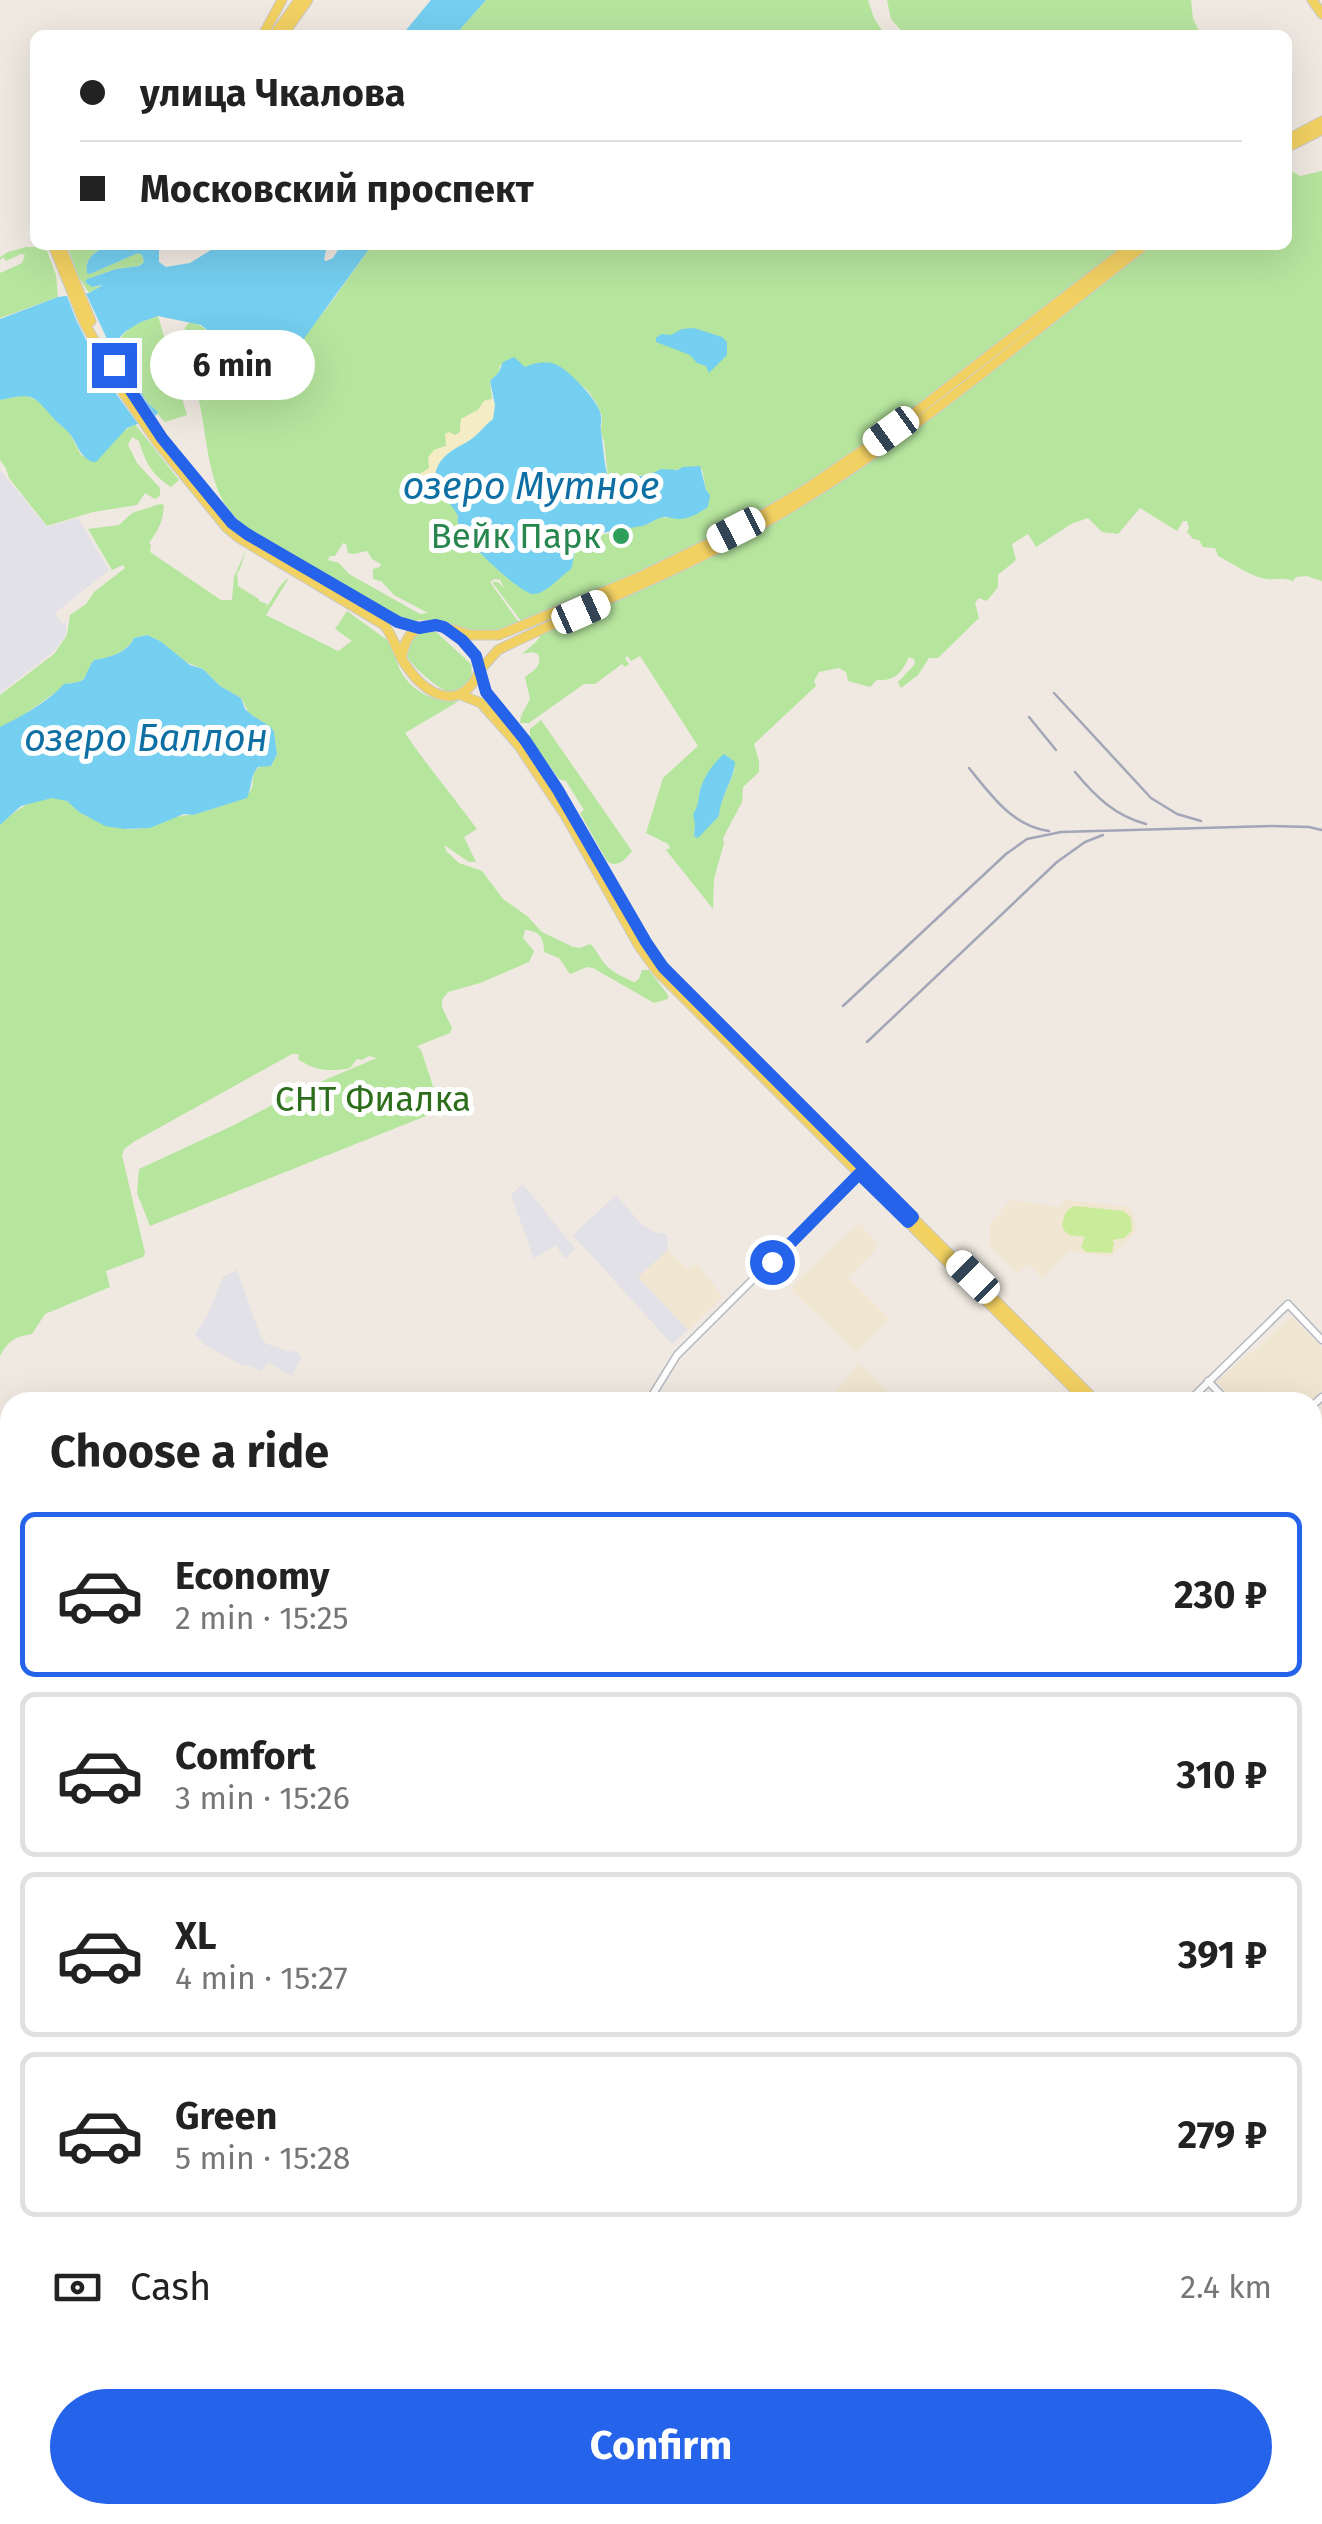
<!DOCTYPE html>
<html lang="en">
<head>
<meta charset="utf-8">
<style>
  :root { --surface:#fff; --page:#f6f6f6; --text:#222; --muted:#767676; --line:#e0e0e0; --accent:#2563eb }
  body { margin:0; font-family:"Fira Sans",sans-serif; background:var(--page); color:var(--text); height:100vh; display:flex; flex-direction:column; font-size:38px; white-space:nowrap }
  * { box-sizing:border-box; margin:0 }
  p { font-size:32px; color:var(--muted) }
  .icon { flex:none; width:55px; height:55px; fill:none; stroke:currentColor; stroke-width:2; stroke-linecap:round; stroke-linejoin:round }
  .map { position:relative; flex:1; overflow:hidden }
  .side { position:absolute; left:0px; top:1392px; width:1322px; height:1132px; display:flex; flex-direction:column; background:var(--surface); border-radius:30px 30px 0 0; box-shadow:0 10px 40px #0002 }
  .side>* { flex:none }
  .guide { position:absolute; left:30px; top:30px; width:1262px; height:220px; border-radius:15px; box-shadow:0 10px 40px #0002; display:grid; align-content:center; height:220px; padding:0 50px; background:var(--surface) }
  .end { position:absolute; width:45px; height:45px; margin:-22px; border:12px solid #2563eb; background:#fff; box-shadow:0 0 0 5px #fff }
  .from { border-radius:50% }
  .bubble { position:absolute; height:70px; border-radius:35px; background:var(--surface); box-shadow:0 10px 40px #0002; font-size:32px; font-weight:700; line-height:70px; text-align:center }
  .car { position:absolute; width:30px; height:60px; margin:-30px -15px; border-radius:12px; box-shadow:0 0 8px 2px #0007; background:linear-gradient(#fff 24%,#345 0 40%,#fff 0 76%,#345 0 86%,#fff 0) }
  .guide b { display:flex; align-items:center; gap:35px; height:95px; font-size:38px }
  .guide b+b { border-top:2px solid var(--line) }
  .guide i { width:25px; height:25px; background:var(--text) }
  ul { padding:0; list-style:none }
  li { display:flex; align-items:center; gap:30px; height:165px; margin:0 20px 15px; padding:0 30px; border:5px solid var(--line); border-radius:15px }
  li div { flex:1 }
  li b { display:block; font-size:38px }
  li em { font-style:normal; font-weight:700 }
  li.selected { border-color:var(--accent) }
  li>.icon { width:90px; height:90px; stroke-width:1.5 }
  h2 { padding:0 50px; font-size:45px; line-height:120px }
  .pay { display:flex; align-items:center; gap:25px; height:110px; padding:0 50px; font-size:38px }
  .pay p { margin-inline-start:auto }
  .primary-button { display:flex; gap:20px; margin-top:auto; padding:20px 50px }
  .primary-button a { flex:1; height:115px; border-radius:60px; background:var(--accent); color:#fff; font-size:40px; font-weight:700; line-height:115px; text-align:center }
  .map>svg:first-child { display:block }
  .industrial { fill:#e3e1e8 }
  .education { fill:#f0e6d1 }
  .green { fill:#b6e59e; fill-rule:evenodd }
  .sand { fill:#f3ecc5 }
  .cemetery { fill:#c8d9b8 }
  .pitch { fill:#c9ec9a }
  .water { fill:#75cff0 }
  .pier { fill:#efe9e1 }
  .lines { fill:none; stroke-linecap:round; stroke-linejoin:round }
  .secondary-casing { stroke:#b4b7c1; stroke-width:9 }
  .primary-casing { stroke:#c9c9c9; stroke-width:11 }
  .secondary { stroke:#fff; stroke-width:6 }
  .primary { stroke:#f2d163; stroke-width:9 }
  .rail { stroke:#a3a6b8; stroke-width:2.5 }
  .route { stroke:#2563eb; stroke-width:12 }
  .leisure-dot { fill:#2e9e5b; stroke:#fff; stroke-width:4 }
  .labels { text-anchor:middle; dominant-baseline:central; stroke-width:10; stroke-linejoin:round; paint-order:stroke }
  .leisure-label { font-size:35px; fill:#27864d; stroke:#fff; text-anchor:end }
  .park-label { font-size:35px; fill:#2c6e1b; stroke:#fff }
  .water-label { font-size:38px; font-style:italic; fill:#0d6fa3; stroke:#fff }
</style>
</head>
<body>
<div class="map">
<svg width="1322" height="2524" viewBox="0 0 1322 2524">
  <rect width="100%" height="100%" fill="#efe9e1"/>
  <!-- industrial -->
  <g class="industrial">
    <path d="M0 470 47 527 78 518 109 570 55 613 62 623H66V635L53 652 0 693Z"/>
    <path d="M523 1184 575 1249 565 1259 556 1245 534 1259 511 1195Z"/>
    <path d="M616 1195 641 1224 654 1232 667 1234 668 1250 639 1277 688 1330 672 1344 573 1235Z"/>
    <path d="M237 1270 260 1335 265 1343 290 1352 297 1350 301 1359 292 1376 268 1362 262 1371 247 1365 243 1366 205 1345 195 1335 207 1316 223 1277Z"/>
  </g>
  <!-- education -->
  <g class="education">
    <path d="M1011 1200 1059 1207 1066 1200 1128 1207 1133 1212 1136 1232 1112 1256 1070 1251 1042 1278 1028 1264 1017 1274 989 1246 990 1223Z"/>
    <path d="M859 1223 879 1245 848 1278 889 1318 857 1352 792 1291 794 1284Z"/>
    <path d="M668 1250 687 1269 697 1264 723 1297 688 1330 638 1277Z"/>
    <path d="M1291 1316 1322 1348V1391L1310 1402H1236L1217 1382 1249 1352 1252 1354Z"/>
    <path d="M858 1363 900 1402H837L840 1398 835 1393Z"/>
  </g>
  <!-- green -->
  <g class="green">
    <path d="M486 0H868L874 18 885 35H455Z"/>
    <path d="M887 0H1191L1193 19 1201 35H905L891 19Z"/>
    <path d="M1288 169 1300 176 1322 171V581L1307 576 1296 577 1293 581C1283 577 1277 580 1267 579 1251 577 1232 563 1218 556L1215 548 1203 547 1199 540 1193 539 1187 532 1189 528 1187 521H1183L1177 531 1140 508 1118 534 1102 532 1088 518 1071 524 1036 547 1028 534 1012 544 1016 560 998 575V587L987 601 979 598 975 603 979 618 938 658H929L918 675 901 688 898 682 915 664 914 659 909 657C902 672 896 681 877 680L870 687 848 681 846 672 839 668 819 672 814 681 816 686 754 744 759 761V772L743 787 742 802 723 838 724 843 714 879 713 909 666 850 670 848 668 844 646 833 663 778 698 746 640 656 631 661 627 656 625 658 629 664 625 667 622 664 595 684H584L529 723H520L521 716 530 699 525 677C534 670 543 666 538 654L532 652 522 654C528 648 534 645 540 637L533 624 527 619 521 621 492 582H498L504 588 500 580 495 579 490 582 520 624C504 630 489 634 472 632 446 628 437 616 408 622L248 529C238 521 228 510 222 499 208 471 206 435 200 405 195 379 181 354 185 327L190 322C208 326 215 340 231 348 248 357 267 358 286 360L330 304 372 245H1288ZM537 363 561 368 588 391 597 404 602 416 601 432 604 441 608 477 620 479 680 469H702L706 490 710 495 666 518 660 517 648 524 621 528 606 534 587 537 576 548 571 569 557 578 494 563C481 555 464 540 459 525 458 522 459 519 458 516 455 506 444 498 439 488L435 494 431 495 417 476 430 468 434 450 446 446 447 441 460 432 461 419 478 410 484 401 492 399 490 381 499 372 500 365 520 364 525 368ZM343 543 346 544 348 553 353 554 367 551 372 559 381 564 380 567 373 569V579L381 581 394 595 428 613 420 614 349 574 339 563 328 560 330 556H335ZM735 769 720 805 719 816 698 837 694 835 700 790 706 777Z"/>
    <path d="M67 245H100L101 248 93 254 86 267 90 274 138 253 142 255 144 262 138 266 116 269 87 279 95 287 103 285 89 293 79 278Z"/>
    <path d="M26 247H39L47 251 56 275 58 297 0 318V273L22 263 25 255 21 254 6 261 3 257 0 260V257L8 252Z"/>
    <path d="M158 316 187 415 165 422C160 417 147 403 144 397 135 375 144 359 119 346 121 327 143 321 158 316Z"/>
    <path d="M24 395 37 400 47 408 59 424 69 432 81 455 96 461 122 432 135 424 179 480 171 487C152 475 145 462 139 441L132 437 128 445 137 463 160 488V496L155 499 145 493 137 505 93 512 47 526 9 478 6 468 0 460V400Z"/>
    <path d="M160 504 164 505C163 521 158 531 149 543L151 545 150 552 221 600H232L234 577 246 550 240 569 237 573 238 586 259 599V601L267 604 266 607C275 598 277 585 289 578L266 615 338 651 352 641 335 629 347 611 390 642C395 650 395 657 398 665 407 689 434 704 459 701L405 733C427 766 453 796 477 829L464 837 476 862H469L444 845 447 852 459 863 482 871 503 899 527 916 542 932 573 947 580 948 590 944C597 950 599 957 605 964 613 973 623 977 634 982L639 979 642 970H649L668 995V999L654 1003 593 968 587 967 570 974 559 958 544 952C544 938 540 931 525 930L523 938 534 951 529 962 480 983 448 992 442 1000V1007L452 1028 450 1033 417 1046 421 1050 441 1110 150 1226 137 1193 139 1169 232 1126 301 1090 377 1058 369 1056 362 1060 357 1059 350 1068C331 1072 314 1071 298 1059L299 1054H292L135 1141 124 1149 122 1155 145 1253 143 1257 106 1271 110 1287 45 1314 32 1334C14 1337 9 1340 0 1356V825C16 809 47 787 70 803 74 805 76 811 81 813 93 820 111 827 125 829 150 832 169 814 193 815L246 798 252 788 254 771 261 766H271L277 754 274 732 249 713 241 698 220 686 203 669 184 661 160 641 147 635 134 638C127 652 109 659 94 660 86 671 86 686 69 683L15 721 0 727V695L54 654 67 635 70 615 86 604 94 592 125 568 123 565 112 570 88 529 119 525 132 513Z"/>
    <path d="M428 629 435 631 471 664C474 678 467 694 449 692 439 690 407 663 406 653 406 648 408 642 410 637Z"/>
    <path d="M541 720 632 851C626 859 617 869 607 861L580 813 584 810 566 781 559 779 530 738V729Z"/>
  </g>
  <!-- sand -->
  <path class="sand" d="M492 399 495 405 493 419C485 425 477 435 469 441 452 451 426 464 439 488L431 496 417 476 429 468 428 457 434 450 446 446 445 434 449 432 456 435 460 432 461 419 478 410 484 401Z"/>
  <!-- cemetery -->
  <path class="cemetery" d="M0 1642 10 1649V1877H0Z"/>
  <!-- pitch -->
  <path class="pitch" d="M1076 1206 1124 1211 1131 1218 1132 1230 1125 1238 1112 1240 1114 1243 1112 1253 1086 1252 1081 1247 1085 1237 1069 1235 1063 1229C1062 1218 1065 1208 1076 1206Z"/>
  <!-- water -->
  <g class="water">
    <path d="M431 0H486L455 35H402Z"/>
    <path d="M109 245H171L159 250V262L166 267 190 263 219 245H327L324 260 326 261 333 258 341 245H372L303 340 286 360 270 365 228 347 201 325 158 316 141 322 126 331 120 337 119 346C146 361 133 378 145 399 148 404 154 408 158 412L155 417 127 428 96 462H92C80 456 79 448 72 437 68 430 61 426 55 420 32 394 35 393 0 400V319L58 297 89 293 103 285 92 287 85 282 87 279 116 269 139 266 144 262 142 255 138 253 90 274 87 273C84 258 97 250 109 245Z"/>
    <path d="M694 328 722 337 727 342V355L709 373 706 366 697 363 690 355 656 342V338L661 334 671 335 682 329Z"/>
    <path d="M514 357 525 367C533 363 545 361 555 364 568 369 599 401 601 415 602 421 600 424 601 431 603 444 604 464 608 477 623 480 648 477 661 469L677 470 683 467 700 466 706 490 710 495 708 507C699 513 690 519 679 519 674 519 669 517 664 517 656 518 650 524 642 526 625 529 587 532 577 547 573 551 574 563 571 569 561 576 545 595 533 594 519 593 464 540 459 526 454 512 463 524 455 511 448 499 430 486 436 471 442 453 456 449 470 440 478 435 485 425 493 419L495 405 490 381 499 372 503 362Z"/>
    <path d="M147 635 160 641 190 665 203 669 220 686 241 698 245 709 253 716 271 727 274 732 277 754 271 766 258 767C250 776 252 788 247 798L193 815 184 814 150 828 124 829 105 826 79 812 67 801 52 798 21 806 0 825V727C22 716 48 702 64 684 92 681 80 680 94 660 109 658 127 653 134 638Z"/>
    <path d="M724 754 735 762C734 780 720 796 719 816L698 838 694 836 695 824 693 814C699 805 698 800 700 790 704 777 713 763 724 754Z"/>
  </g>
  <!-- pier -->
  <path class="pier" d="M84 289 112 350 158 420 141 428 117 395 96 359 77 322 65 291Z"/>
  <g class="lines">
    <!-- secondary casing -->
    <g class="secondary-casing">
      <g id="secondary">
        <path d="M1208 1381 1228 1402"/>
        <path d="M648 1402 677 1355 859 1174"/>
        <path d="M1188 1402 1288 1304 1322 1340"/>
        <path d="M1312 1406 1322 1397"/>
        <path d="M1312 1489 1322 1499"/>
        <path d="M1312 1604 1322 1613"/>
        <path d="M1312 1650 1322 1660"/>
        <path d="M1312 1786 1322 1782"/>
        <path d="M0 2430 10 2424"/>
        <path d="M333 2515 339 2524"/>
        <path d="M142 2524 155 2515"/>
      </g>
    </g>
    <!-- primary casing -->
    <g class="primary-casing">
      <g id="primary">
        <path d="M1312 0 1322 14"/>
        <path d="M263 35 282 0"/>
        <path d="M274 35 299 0"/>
        <path d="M283 35 308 0"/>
        <path d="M1288 139 1322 121"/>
        <path d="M1288 147 1322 130"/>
        <path d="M53 245 84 322 124 394 157 442 226 527 239 538 384 625C395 638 397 654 407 667 429 698 462 712 480 670 472 631 411 600 402 656"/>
        <path d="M60 245 91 321"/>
        <path d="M161 437 223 514 241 530 398 623 419 628"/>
        <path d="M444 627 471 635H499L637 578 736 530 803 491 891 431 1132 245"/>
        <path d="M480 670 498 650C582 608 670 576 752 530 894 452 1018 343 1145 245"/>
        <path d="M479 673 486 692 525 740 558 790 645 942 663 967 1097 1402"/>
        <path d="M461 695 481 703 519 746 565 815 639 946 657 971 1087 1402"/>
        <path d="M1312 1620 1322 1629"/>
        <path d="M1312 1629 1322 1639"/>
      </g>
    </g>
    <!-- secondary -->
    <use href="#secondary" class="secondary"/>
    <!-- primary -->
    <use href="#primary" class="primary"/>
    <!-- rail -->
    <g class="rail">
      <path d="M1054 693 1151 798 1177 814 1201 821"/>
      <path d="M1029 717 1056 750"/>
      <path d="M969 768C991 795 1012 826 1049 831"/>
      <path d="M1075 772C1095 796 1115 816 1146 824"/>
      <path d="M843 1006 1006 854 1027 839 1061 832 1272 826 1309 827 1322 830"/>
      <path d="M867 1042 1057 862 1085 842 1103 835"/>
      <path d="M1312 1820 1322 1813"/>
      <path d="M1312 1899 1322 1892"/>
      <path d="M0 2475 10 2469"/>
      <path d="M722 2524 726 2515"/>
      <path d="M739 2524 744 2515"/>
      <path d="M766 2524 770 2515"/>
      <path d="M849 2524 853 2515"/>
    </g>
  </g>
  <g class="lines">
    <!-- route -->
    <path class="route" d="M114 365 162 438 232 523 247 534 398 622 419 628 436 625 444 627 462 640 476 656 486 692 525 740 558 790 646 942 663 967 913 1217 908 1222 859 1174 772 1262"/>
  </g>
  <!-- markers -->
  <circle class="leisure-dot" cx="621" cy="536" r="10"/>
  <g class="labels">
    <!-- leisure labels -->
    <g class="leisure-label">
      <text x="601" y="536">Вейк Парк</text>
    </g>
    <!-- park labels -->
    <g class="park-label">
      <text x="373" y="1099">СНТ Фиалка</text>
    </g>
    <!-- water labels -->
    <g class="water-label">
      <text x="531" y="486">озеро Мутное</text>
      <text x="146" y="738">озеро Баллон</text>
    </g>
  </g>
</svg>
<i class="end from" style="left:772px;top:1262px"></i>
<i class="end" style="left:114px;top:365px"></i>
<div class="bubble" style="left:150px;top:330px;width:165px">6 min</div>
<i class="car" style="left:891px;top:431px;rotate:234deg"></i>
<i class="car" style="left:736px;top:530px;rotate:243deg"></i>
<i class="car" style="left:581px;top:612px;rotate:66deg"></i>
<i class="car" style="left:973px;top:1277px;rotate:315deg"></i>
<div class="guide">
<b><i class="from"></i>улица Чкалова</b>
<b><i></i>Московский проспект</b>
</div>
<section class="side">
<h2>Choose a ride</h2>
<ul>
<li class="selected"><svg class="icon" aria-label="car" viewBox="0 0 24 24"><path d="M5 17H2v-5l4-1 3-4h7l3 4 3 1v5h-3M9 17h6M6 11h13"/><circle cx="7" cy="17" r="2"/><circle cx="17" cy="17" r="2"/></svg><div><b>Economy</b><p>2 min · 15:25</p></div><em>230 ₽</em></li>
<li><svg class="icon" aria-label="car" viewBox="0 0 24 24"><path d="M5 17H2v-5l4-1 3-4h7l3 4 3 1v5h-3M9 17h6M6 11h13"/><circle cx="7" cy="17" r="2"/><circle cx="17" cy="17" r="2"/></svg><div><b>Comfort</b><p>3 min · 15:26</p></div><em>310 ₽</em></li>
<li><svg class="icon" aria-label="car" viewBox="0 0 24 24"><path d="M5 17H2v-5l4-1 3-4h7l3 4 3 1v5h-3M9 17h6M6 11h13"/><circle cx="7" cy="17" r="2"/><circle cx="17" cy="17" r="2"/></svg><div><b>XL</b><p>4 min · 15:27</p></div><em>391 ₽</em></li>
<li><svg class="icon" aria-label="car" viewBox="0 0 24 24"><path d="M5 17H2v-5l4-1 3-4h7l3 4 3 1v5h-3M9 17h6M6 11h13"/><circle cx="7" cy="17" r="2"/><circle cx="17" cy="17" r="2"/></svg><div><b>Green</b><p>5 min · 15:28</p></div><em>279 ₽</em></li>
</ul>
<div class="pay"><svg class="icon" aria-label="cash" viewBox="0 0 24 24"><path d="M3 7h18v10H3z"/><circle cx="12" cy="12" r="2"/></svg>Cash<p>2.4 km</p></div>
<div class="primary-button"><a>Confirm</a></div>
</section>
</div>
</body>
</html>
